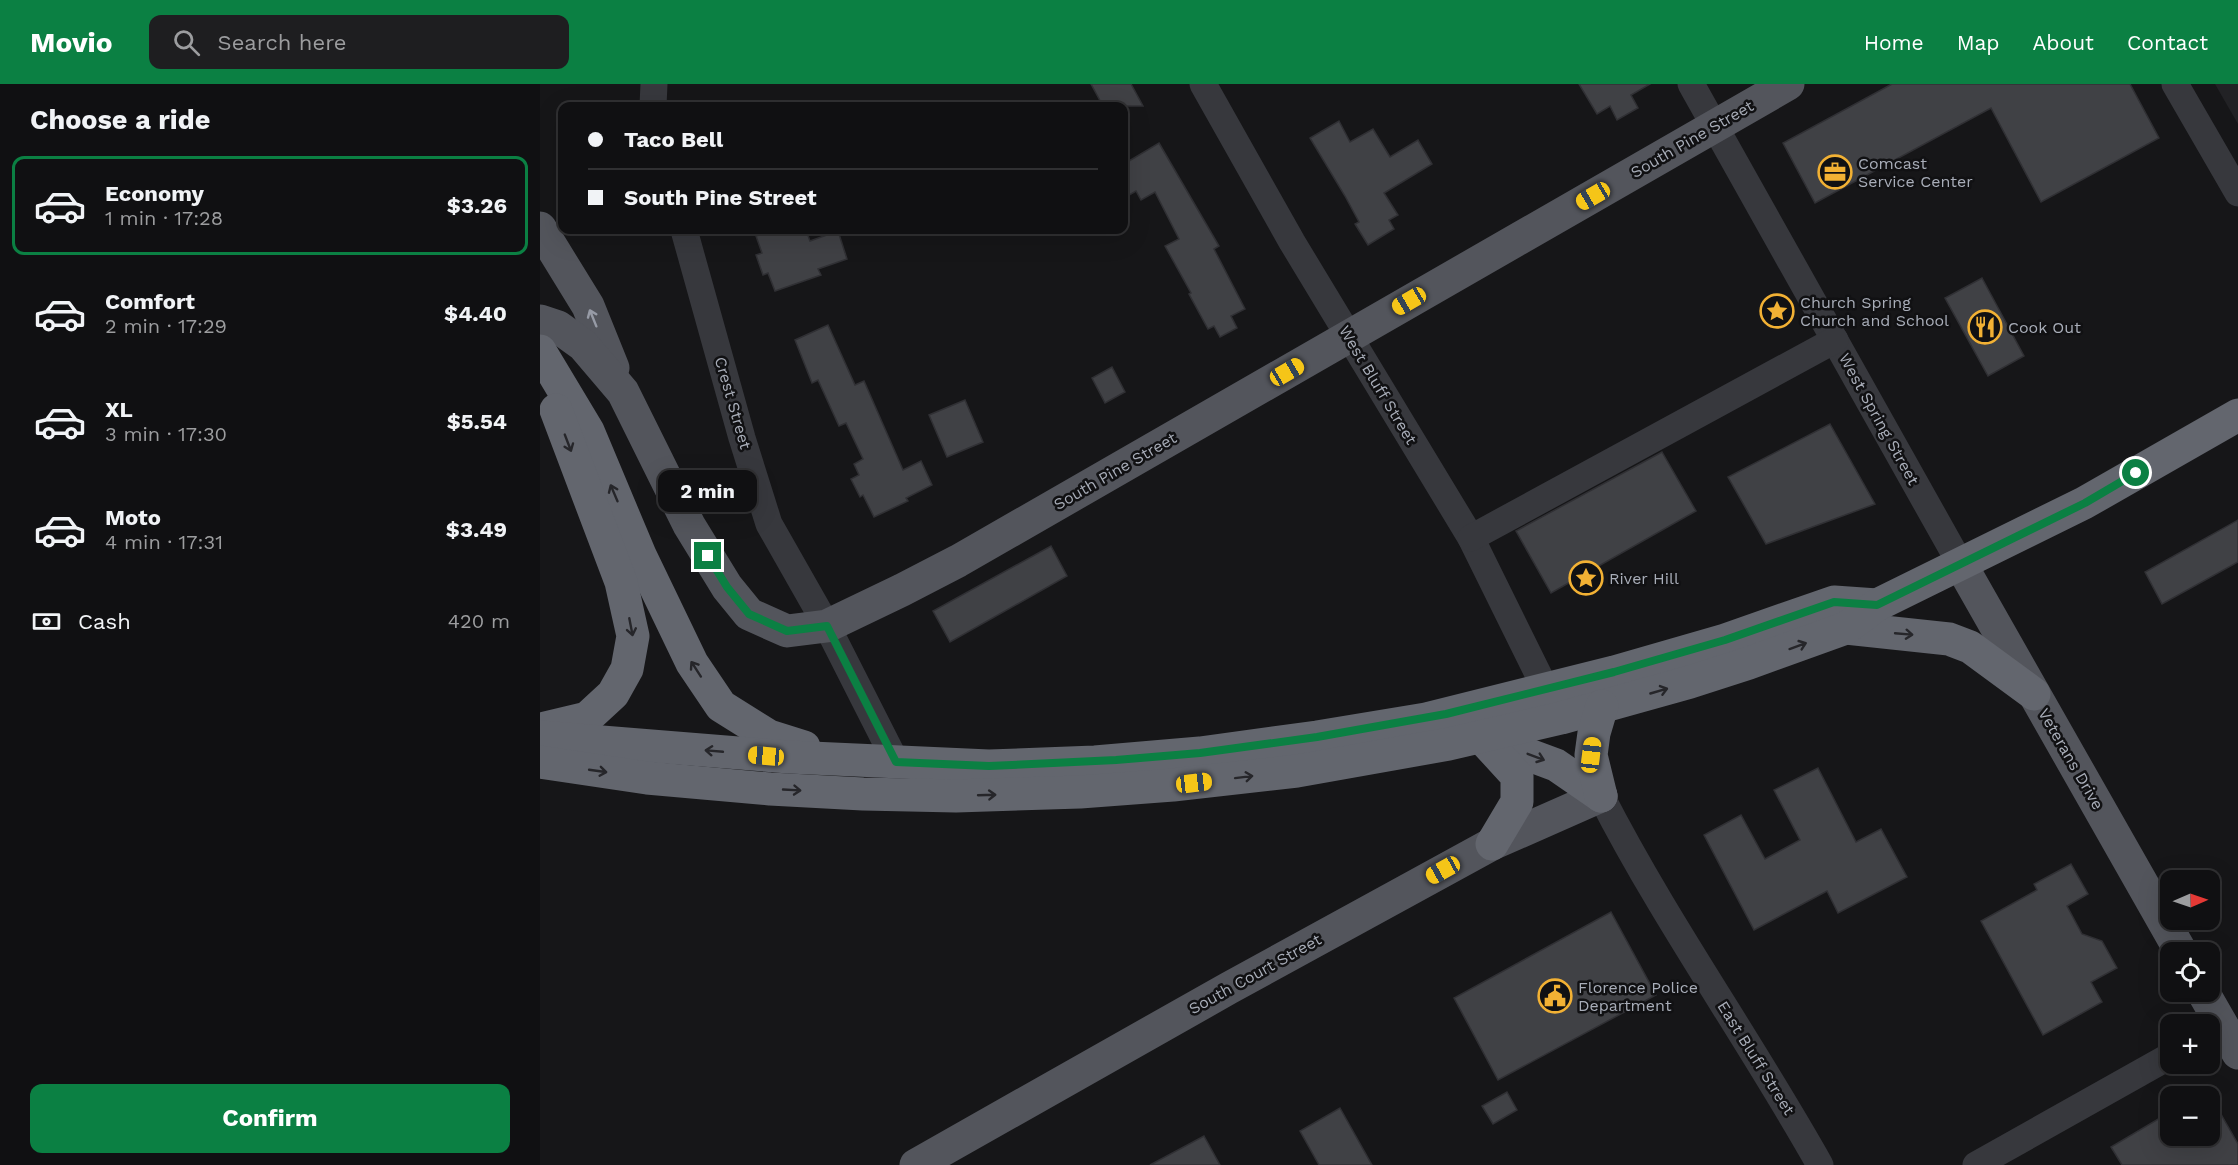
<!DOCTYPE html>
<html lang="en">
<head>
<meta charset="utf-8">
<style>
  :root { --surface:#101012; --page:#1e1e20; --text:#f1f3f6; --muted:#9c9d9f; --line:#303032; --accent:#0b8043 }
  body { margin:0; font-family:"Work Sans",sans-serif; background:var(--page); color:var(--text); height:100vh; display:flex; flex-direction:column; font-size:22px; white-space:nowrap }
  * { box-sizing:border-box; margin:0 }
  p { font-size:20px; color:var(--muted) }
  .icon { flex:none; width:33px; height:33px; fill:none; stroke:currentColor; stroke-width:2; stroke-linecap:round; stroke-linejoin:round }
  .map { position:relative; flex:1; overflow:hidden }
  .sheet { display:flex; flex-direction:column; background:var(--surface); width:540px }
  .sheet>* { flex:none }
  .hud { position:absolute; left:18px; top:18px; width:570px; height:132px; border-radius:12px; box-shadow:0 6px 24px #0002,0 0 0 2px var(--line); display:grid; align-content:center; height:132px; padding:0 30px; background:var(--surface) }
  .needle { width:39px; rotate:88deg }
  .fabs { position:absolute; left:1620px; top:786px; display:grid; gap:12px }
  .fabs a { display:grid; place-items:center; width:60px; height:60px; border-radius:12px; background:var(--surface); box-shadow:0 6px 24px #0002,0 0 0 2px var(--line); font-size:30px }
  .end { position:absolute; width:27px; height:27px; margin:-14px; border:8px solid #0b8043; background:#fff; box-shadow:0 0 0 3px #fff }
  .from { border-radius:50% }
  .bubble { position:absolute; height:42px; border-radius:12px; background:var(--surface); box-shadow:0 6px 24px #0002,0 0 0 2px var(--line); font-size:20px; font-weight:700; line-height:42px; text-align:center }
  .car { position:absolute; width:18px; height:36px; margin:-18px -9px; border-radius:8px; box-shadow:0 0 4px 2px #0007; background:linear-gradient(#f5c518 24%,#345 0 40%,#f5c518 0 76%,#345 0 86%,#f5c518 0) }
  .hud b { display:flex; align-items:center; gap:21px; height:57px; font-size:22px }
  .hud b+b { border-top:2px solid var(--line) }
  .hud i { width:15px; height:15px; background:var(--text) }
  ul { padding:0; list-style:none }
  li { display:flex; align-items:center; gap:18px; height:99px; margin:0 12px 9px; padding:0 18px; border:3px solid transparent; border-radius:12px }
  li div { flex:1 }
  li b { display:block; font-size:22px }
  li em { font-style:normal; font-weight:700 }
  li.active { border-color:var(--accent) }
  li>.icon { width:54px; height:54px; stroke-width:1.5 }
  h2 { padding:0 30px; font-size:27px; line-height:72px }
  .pay { display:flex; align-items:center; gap:15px; height:66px; padding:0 30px; font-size:22px }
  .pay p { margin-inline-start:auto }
  .action { display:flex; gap:12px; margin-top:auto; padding:12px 30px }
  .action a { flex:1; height:69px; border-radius:12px; background:var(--accent); color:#fff; font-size:24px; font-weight:700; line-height:69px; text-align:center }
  header { display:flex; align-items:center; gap:36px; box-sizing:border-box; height:84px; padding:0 30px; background:var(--accent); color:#fff }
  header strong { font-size:28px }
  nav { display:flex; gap:33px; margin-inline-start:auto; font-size:21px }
  .search { width:420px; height:54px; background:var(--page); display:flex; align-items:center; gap:15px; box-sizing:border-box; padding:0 21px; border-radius:12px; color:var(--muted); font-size:22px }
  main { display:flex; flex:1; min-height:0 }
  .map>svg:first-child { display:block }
  .built { fill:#222225 }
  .building { fill:#404145; stroke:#303034; stroke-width:1.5 }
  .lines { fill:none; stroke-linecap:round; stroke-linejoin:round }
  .minor { stroke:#37383d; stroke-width:27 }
  .major { stroke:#53555c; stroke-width:33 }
  .highway { stroke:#63666e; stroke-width:33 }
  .oneway { stroke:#979ba6 }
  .oneway2 { stroke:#26262a }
  .route { stroke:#0b8043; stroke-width:8 }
  .labels { text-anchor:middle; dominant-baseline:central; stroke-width:5; stroke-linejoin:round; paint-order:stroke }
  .street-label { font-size:16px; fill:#a8adb8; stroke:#111113 }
  .poi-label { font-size:16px; fill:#a8adb8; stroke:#111113; text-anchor:start }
</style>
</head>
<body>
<header>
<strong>Movio</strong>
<div class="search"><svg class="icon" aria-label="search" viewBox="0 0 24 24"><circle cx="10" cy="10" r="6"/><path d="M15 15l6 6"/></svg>Search here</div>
<nav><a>Home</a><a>Map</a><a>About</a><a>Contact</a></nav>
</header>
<main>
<section class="sheet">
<h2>Choose a ride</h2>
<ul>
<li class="active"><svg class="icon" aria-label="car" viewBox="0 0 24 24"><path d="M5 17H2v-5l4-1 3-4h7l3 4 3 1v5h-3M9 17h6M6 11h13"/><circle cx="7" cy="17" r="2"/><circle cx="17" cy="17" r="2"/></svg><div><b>Economy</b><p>1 min · 17:28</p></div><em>$3.26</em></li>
<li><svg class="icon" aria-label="car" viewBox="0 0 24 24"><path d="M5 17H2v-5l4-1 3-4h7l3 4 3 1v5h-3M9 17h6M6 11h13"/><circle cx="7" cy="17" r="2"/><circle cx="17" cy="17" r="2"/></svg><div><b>Comfort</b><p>2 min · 17:29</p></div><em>$4.40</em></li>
<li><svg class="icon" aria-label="car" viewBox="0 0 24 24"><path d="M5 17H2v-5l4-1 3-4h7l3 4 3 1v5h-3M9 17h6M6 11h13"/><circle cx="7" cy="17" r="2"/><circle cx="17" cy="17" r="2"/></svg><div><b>XL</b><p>3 min · 17:30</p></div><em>$5.54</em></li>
<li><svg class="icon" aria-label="car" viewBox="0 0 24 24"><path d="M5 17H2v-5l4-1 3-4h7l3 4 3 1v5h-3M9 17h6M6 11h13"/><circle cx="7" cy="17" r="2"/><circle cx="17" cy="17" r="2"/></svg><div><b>Moto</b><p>4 min · 17:31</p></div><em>$3.49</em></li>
</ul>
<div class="pay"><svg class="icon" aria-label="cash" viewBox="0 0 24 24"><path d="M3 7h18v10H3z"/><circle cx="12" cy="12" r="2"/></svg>Cash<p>420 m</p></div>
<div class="action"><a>Confirm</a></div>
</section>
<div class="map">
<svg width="1698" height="1081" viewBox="0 0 1698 1081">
  <rect width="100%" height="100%" fill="#161618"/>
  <!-- built -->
  <path class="built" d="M1675 0H1698V40Z"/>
  <!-- building -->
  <g class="building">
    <path d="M551 0H591L603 22H563Z"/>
    <path d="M1039 0H1110L1091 11 1098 24 1077 36 1070 22 1057 30Z"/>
    <path d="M1352 0H1590L1619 54 1501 118 1451 24 1275 119 1243 59Z"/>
    <path d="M799 37 810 58 833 45 850 73 878 56 892 80 844 109 858 131 849 136 854 145 828 161 815 140 819 138 805 112 770 54Z"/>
    <path d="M619 59 679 162 674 165 705 225 691 232 697 244 680 253 674 242 668 245 649 210 651 209 625 162 639 155 615 108 601 116 596 107 584 114V80Z"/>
    <path d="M236 146H266L270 157 298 147 307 175 278 185 281 191 235 207 228 189 223 191 216 171 222 169 216 152Z"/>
    <path d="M1442 194 1484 272 1448 292 1405 214Z"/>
    <path d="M288 241 315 301 324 297 363 386 381 377 392 401 366 414 368 417 334 433 323 411 320 413 311 395 319 391 314 380 323 375 306 339 299 342 278 296 272 299 255 256Z"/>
    <path d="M572 283 585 308 565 319 552 294Z"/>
    <path d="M425 316 443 358 407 373 389 331Z"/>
    <path d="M1290 340 1335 420 1226 460 1188 393Z"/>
    <path d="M1122 368 1156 427 1011 509 976 447Z"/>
    <path d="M1698 436V478L1622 520 1605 488Z"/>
    <path d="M511 462 527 492 410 558 393 527Z"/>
    <path d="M1278 684 1316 758 1341 745 1367 793 1298 829 1287 807 1214 846 1164 751 1201 731 1225 775 1260 756 1234 706Z"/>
    <path d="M1531 780 1548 810 1527 822 1542 850 1562 857 1577 884 1551 898 1562 918 1503 951 1441 837 1497 806 1494 800Z"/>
    <path d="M1071 828 1116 911 958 996 914 914Z"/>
    <path d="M967 1008 977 1026 953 1040 942 1022Z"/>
    <path d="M1670 1011 1698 1060V1081H1582L1571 1063 1630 1028V1052H1670Z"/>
    <path d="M800 1024 832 1081H779L760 1047Z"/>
    <path d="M664 1052 680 1081H610Z"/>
  </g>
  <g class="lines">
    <!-- minor -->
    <g class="minor">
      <path d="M663 0 752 158 931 454 1006 606"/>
      <path d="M1151 0 1421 481"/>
      <path d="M1635 0 1698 109"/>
      <path d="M113 22 114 0"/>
      <path d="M144 146 202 354 229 440 287 542 356 678"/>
      <path d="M931 454 1295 256"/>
      <path d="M1061 712C1126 839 1210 956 1280 1081"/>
      <path d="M1436 1081 1630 972"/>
    </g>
    <!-- major -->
    <g class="major">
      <path d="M0 144 48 222 73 284"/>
      <path d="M0 237 18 243 43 261 83 308 149 441 187 503 209 530 247 547 287 542 362 506 418 477 1248 0"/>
      <path d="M1421 481 1641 868"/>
      <path d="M1663 908 1698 969"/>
      <path d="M376 1081 689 904 952 760 1061 712"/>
    </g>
    <!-- highway -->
    <g class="highway">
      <path d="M0 267 48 347 100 471 152 579 181 622 229 652 264 663"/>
      <path d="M1306 544 1409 555 1430 563 1494 610"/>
      <path d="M5 644 47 634 73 610 87 585 93 552 81 498 16 326"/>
      <path d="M0 653 249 673 449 682 555 678 660 669 777 653 886 635 1074 588 1185 556 1294 518 1337 521"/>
      <path d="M941 653 1016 681 1061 712"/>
      <path d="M944 656 977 692V718L952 760"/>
      <path d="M0 678 107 694 230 705 323 710 416 712 540 708 633 701 757 687 909 660 1021 634 1150 598 1209 579 1306 544 1337 521 1544 419 1698 331"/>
      <path d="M1061 712 1051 671 1054 649 1062 622"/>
    </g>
  </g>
  <!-- one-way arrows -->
  <defs><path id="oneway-shaft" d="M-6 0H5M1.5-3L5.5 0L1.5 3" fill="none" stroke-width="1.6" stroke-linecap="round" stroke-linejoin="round" transform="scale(1.5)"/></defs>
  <use class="oneway" href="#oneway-shaft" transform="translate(53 234) rotate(-112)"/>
  <g class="oneway2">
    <use href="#oneway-shaft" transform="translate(28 359) rotate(69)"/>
    <use href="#oneway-shaft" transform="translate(74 409) rotate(-113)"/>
    <use href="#oneway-shaft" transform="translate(91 543) rotate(79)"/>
    <use href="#oneway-shaft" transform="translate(1364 550) rotate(5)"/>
    <use href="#oneway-shaft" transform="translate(1258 562) rotate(-20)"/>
    <use href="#oneway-shaft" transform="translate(156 585) rotate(-123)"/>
    <use href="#oneway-shaft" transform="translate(1119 607) rotate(-16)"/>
    <use href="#oneway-shaft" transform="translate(174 667) rotate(-175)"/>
    <use href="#oneway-shaft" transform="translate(996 673) rotate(21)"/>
    <use href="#oneway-shaft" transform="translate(58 687) rotate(8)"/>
    <use href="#oneway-shaft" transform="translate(704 693) rotate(-7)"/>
    <use href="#oneway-shaft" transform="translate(252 706) rotate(3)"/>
    <use href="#oneway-shaft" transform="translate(447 711) rotate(-2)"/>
  </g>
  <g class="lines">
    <!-- route -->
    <path class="route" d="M168 472 187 503 209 530 247 547 287 542 356 678 449 682 576 676 660 669 777 653 906 630 1074 588 1185 556 1294 518 1337 521 1545 419 1596 389"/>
  </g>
  <!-- icons -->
  <defs>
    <g id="office-ring" transform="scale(1.725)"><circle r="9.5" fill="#111113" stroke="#f2b134" stroke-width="1.5"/><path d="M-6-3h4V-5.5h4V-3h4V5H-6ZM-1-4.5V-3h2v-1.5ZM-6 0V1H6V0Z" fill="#f2b134"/></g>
    <g id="sight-ring" transform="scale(1.725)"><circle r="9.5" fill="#111113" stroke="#f2b134" stroke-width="1.5"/><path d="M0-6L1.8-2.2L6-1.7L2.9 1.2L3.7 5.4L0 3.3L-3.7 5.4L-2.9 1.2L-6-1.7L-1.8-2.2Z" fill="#f2b134"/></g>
    <g id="restaurant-ring" transform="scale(1.725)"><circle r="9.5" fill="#111113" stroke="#f2b134" stroke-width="1.5"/><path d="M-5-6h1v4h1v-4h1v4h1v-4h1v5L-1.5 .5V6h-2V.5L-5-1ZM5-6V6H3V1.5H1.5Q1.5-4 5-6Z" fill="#f2b134"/></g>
    <g id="civic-ring" transform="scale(1.725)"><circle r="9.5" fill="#111113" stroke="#f2b134" stroke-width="1.5"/><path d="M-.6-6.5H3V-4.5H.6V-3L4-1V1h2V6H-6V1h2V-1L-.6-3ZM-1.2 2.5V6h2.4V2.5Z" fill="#f2b134"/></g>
  </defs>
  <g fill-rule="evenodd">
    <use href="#office-ring" x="1295" y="88"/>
    <use href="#sight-ring" x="1237" y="227"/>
    <use href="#restaurant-ring" x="1445" y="243"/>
    <use href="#sight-ring" x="1046" y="494"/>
    <use href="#civic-ring" x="1015" y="912"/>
  </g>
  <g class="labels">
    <!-- street labels -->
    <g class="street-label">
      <text transform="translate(1152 55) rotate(-30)">South Pine Street</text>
      <text transform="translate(838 301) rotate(59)">West Bluff Street</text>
      <text transform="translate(193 319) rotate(74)">Crest Street</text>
      <text transform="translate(1339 335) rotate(61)">West Spring Street</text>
      <text transform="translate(575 387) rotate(-30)">South Pine Street</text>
      <text transform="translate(1531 675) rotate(60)">Veterans Drive</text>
      <text transform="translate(715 890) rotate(-29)">South Court Street</text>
      <text transform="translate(1216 974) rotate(58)">East Bluff Street</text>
    </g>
    <!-- poi labels -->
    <g class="poi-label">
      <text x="1318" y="79">Comcast<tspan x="1318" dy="18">Service Center</tspan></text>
      <text x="1260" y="218">Church Spring<tspan x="1260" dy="18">Church and School</tspan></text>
      <text x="1468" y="243">Cook Out</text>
      <text x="1069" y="494">River Hill</text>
      <text x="1038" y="903">Florence Police<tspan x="1038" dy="18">Department</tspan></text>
    </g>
  </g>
</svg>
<div class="fabs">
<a><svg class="needle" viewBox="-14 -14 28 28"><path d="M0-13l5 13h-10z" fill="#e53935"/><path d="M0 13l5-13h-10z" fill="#9c9d9f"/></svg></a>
<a><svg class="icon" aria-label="locate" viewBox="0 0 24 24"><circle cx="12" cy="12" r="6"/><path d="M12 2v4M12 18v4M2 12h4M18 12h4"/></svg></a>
<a>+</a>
<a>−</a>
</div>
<i class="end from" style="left:1596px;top:389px"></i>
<i class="end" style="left:168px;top:472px"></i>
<div class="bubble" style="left:118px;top:386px;width:99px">2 min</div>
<i class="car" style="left:1053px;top:112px;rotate:240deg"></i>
<i class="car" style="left:869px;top:217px;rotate:240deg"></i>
<i class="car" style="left:747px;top:288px;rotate:60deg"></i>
<i class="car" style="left:1051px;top:671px;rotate:7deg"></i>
<i class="car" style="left:226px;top:672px;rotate:275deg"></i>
<i class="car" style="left:654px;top:699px;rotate:83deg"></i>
<i class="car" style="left:903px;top:786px;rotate:241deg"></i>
<div class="hud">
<b><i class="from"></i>Taco Bell</b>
<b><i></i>South Pine Street</b>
</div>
</div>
</main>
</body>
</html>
